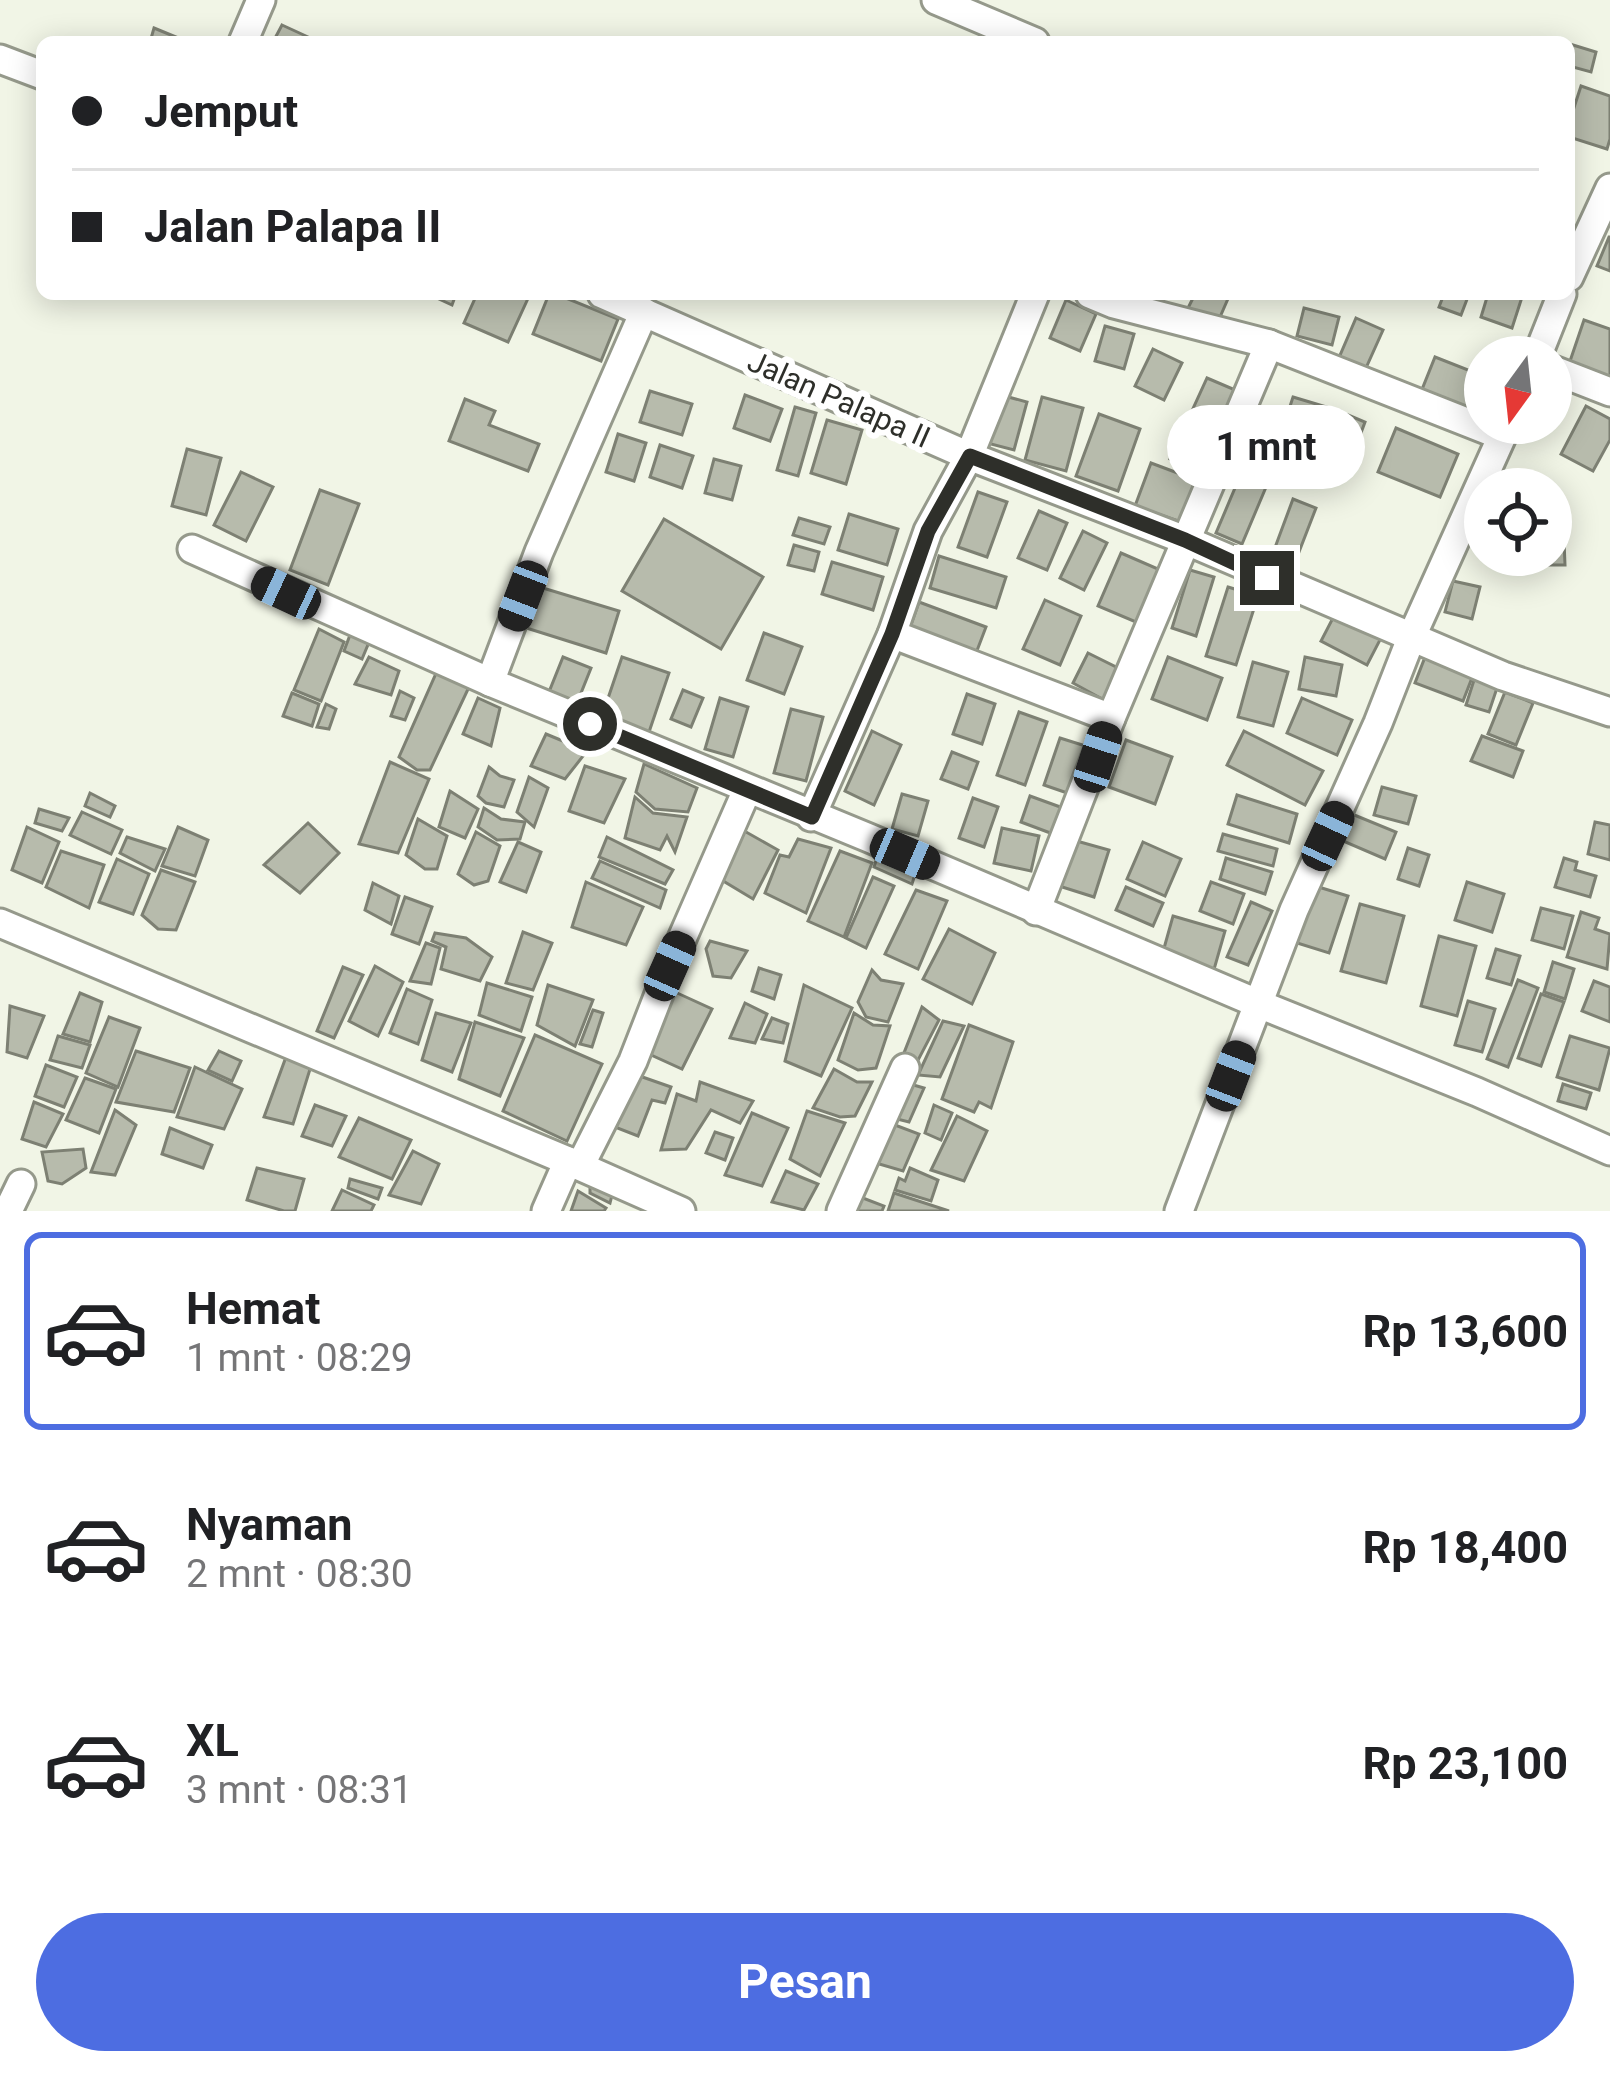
<!DOCTYPE html>
<html lang="id">
<head>
<meta charset="utf-8">
<style>
  :root { --surface:#fff; --page:#f6f6f6; --text:#202124; --muted:#757577; --line:#e0e0e0; --accent:#4d6de1 }
  body { margin:0; font-family:Roboto,sans-serif; background:var(--page); color:var(--text); height:100vh; display:flex; flex-direction:column; font-size:45px; white-space:nowrap }
  * { box-sizing:border-box; margin:0 }
  p { font-size:39px; color:var(--muted) }
  .icon { flex:none; width:66px; height:66px; fill:none; stroke:currentColor; stroke-width:2; stroke-linecap:round; stroke-linejoin:round }
  .map { position:relative; height:1211px; overflow:hidden }
  .panel { display:flex; flex-direction:column; background:var(--surface); flex:1 }
  .panel>* { flex:none }
  .hud { position:absolute; left:36px; top:36px; width:1539px; height:264px; border-radius:18px; box-shadow:0 6px 30px #0003; display:grid; align-content:center; height:264px; padding:0 36px; background:var(--surface) }
  .needle { width:78px; rotate:195deg }
  .fabs { position:absolute; left:1464px; top:336px; display:grid; gap:24px }
  .fabs a { display:grid; place-items:center; width:108px; height:108px; border-radius:50%; background:var(--surface); box-shadow:0 6px 30px #0003; font-size:60px }
  .end { position:absolute; width:54px; height:54px; margin:-27px; border:15px solid #2e2f2a; background:#fff; box-shadow:0 0 0 6px #fff }
  .from { border-radius:50% }
  .bubble { position:absolute; height:84px; border-radius:42px; background:var(--surface); box-shadow:0 6px 30px #0003; font-size:39px; font-weight:700; line-height:84px; text-align:center }
  .car { position:absolute; width:36px; height:72px; margin:-36px -18px; border-radius:15px; box-shadow:0 0 9px 3px #0007; background:linear-gradient(#222 24%,#8ab4d8 0 40%,#222 0 76%,#8ab4d8 0 86%,#222 0) }
  .hud b { display:flex; align-items:center; gap:42px; height:114px; font-size:45px }
  .hud b+b { border-top:3px solid var(--line) }
  .hud i { width:30px; height:30px; background:var(--text) }
  ul { padding:21px 0 0; list-style:none }
  li { display:flex; align-items:center; gap:36px; height:198px; margin:0 24px 18px; padding:0 12px; border:6px solid transparent; border-radius:18px }
  li div { flex:1 }
  li b { display:block; font-size:45px }
  li em { font-style:normal; font-weight:700 }
  li.on { border-color:var(--accent) }
  li>.icon { width:108px; height:108px; stroke-width:1.5 }
  .action { display:flex; gap:24px; margin-top:auto; padding:24px 36px }
  .action a { flex:1; height:138px; border-radius:72px; background:var(--accent); color:#fff; font-size:48px; font-weight:700; line-height:138px; text-align:center }
  .map>svg:first-child { display:block }
  .building { fill:#b7bbac; stroke:#7d8073; stroke-width:3 }
  .lines { fill:none; stroke-linecap:round; stroke-linejoin:round }
  .minor-casing { stroke:#95998b; stroke-width:33 }
  .minor { stroke:#fff; stroke-width:27 }
  .route { stroke:#2e2f2a; stroke-width:15 }
  .labels { text-anchor:middle; dominant-baseline:central; stroke-width:12; stroke-linejoin:round; paint-order:stroke }
  .street-label { font-size:30px; fill:#2e2f2a; stroke:#fff }
</style>
</head>
<body>
<div class="map">
<svg width="1610" height="1211" viewBox="0 0 1610 1211">
  <rect width="100%" height="100%" fill="#f1f5e6"/>
  <!-- building -->
  <g class="building">
    <path d="M282 25 319 42H273Z"/>
    <path d="M154 28 188 42H150Z"/>
    <path d="M1573 45 1596 52 1591 72 1569 66Z"/>
    <path d="M1581 86 1610 96V139L1607 149 1569 137V123Z"/>
    <path d="M1609 237H1610V271L1597 266Z"/>
    <path d="M428 294H456L452 305Z"/>
    <path d="M477 294H530L508 342 464 323Z"/>
    <path d="M549 294H556L618 319 601 361 533 334Z"/>
    <path d="M1195 294H1230L1217 324 1187 310Z"/>
    <path d="M1444 294H1469L1461 315 1439 307Z"/>
    <path d="M1488 294H1523L1512 328 1481 317Z"/>
    <path d="M1066 300 1096 314 1080 351 1050 338Z"/>
    <path d="M1304 308 1339 317 1332 345 1297 336Z"/>
    <path d="M1356 318 1383 330 1361 379 1335 367Z"/>
    <path d="M1584 320 1610 329V382L1568 367Z"/>
    <path d="M1105 326 1134 334 1124 369 1095 361Z"/>
    <path d="M1153 349 1182 363 1164 400 1135 386Z"/>
    <path d="M1435 357 1481 375 1467 410 1421 392Z"/>
    <path d="M1207 378 1240 392 1203 474 1170 459Z"/>
    <path d="M650 391 692 404 682 435 640 422Z"/>
    <path d="M745 395 782 409 770 441 734 428Z"/>
    <path d="M1001 395 1027 402 1014 450 987 443Z"/>
    <path d="M1042 397 1083 408 1066 471 1025 460Z"/>
    <path d="M1293 397 1340 411 1329 446 1282 431Z"/>
    <path d="M465 399 495 411 489 425 539 444 528 471 449 441Z"/>
    <path d="M1586 406 1610 419V440L1593 471 1561 454Z"/>
    <path d="M795 407 816 413 798 476 777 470Z"/>
    <path d="M1099 414 1140 429 1118 491 1076 476Z"/>
    <path d="M1348 415 1365 422 1352 457 1335 450Z"/>
    <path d="M827 420 862 430 846 484 811 473Z"/>
    <path d="M1396 428 1458 454 1440 497 1378 472Z"/>
    <path d="M1255 429 1307 443 1298 477 1246 464Z"/>
    <path d="M618 434 646 443 634 481 606 472Z"/>
    <path d="M660 445 693 456 682 488 650 477Z"/>
    <path d="M187 449 221 458 206 515 172 506Z"/>
    <path d="M714 459 741 466 732 500 705 493Z"/>
    <path d="M1151 463 1199 481 1184 523 1135 506Z"/>
    <path d="M1243 469 1269 480 1242 544 1216 533Z"/>
    <path d="M241 472 273 487 246 541 214 525Z"/>
    <path d="M320 490 359 504 328 585 290 570Z"/>
    <path d="M978 492 1007 502 987 557 958 547Z"/>
    <path d="M1293 499 1316 508 1292 570 1270 561Z"/>
    <path d="M1039 511 1067 523 1047 570 1018 558Z"/>
    <path d="M849 514 898 529 887 565 838 550Z"/>
    <path d="M799 518 830 527 824 544 793 535Z"/>
    <path d="M664 519 763 577 721 649 622 591Z"/>
    <path d="M1083 531 1107 543 1084 590 1060 578Z"/>
    <path d="M1564 540 1565 565H1528L1527 555H1551V541Z"/>
    <path d="M794 545 819 552 814 571 788 565Z"/>
    <path d="M1121 553 1165 572 1143 625 1098 606Z"/>
    <path d="M939 556 1006 577 996 608 930 588Z"/>
    <path d="M832 562 883 577 873 610 822 594Z"/>
    <path d="M1190 570 1214 577 1196 636 1172 628Z"/>
    <path d="M1453 581 1480 587 1472 619 1445 612Z"/>
    <path d="M533 585 619 611 606 653 520 626Z"/>
    <path d="M1228 587 1258 596 1236 665 1206 656Z"/>
    <path d="M1045 600 1081 616 1060 665 1023 649Z"/>
    <path d="M919 602 986 627 973 661 907 636Z"/>
    <path d="M1335 614 1381 638 1367 665 1321 641Z"/>
    <path d="M353 627 372 635 362 659 344 651Z"/>
    <path d="M319 629 344 642 321 701 294 690Z"/>
    <path d="M764 633 802 647 784 694 747 680Z"/>
    <path d="M1427 652 1475 670 1463 701 1415 683Z"/>
    <path d="M1088 653 1120 669 1104 700 1073 683Z"/>
    <path d="M369 657 399 671 391 695 355 684Z"/>
    <path d="M563 657 591 668 577 703 549 692Z"/>
    <path d="M622 657 669 673 648 735 601 719Z"/>
    <path d="M1168 657 1222 678 1207 720 1152 699Z"/>
    <path d="M1305 657 1342 665 1336 696 1299 689Z"/>
    <path d="M1253 662 1288 672 1273 726 1238 717Z"/>
    <path d="M438 669 469 687 430 770H417L399 757Z"/>
    <path d="M1476 674 1499 682 1489 712 1466 705Z"/>
    <path d="M683 690 703 698 691 727 671 719Z"/>
    <path d="M400 691 414 698 405 720 391 716Z"/>
    <path d="M1505 692 1533 703 1516 745 1488 734Z"/>
    <path d="M292 693 319 704 312 726 283 716Z"/>
    <path d="M967 694 995 704 982 744 953 734Z"/>
    <path d="M478 698 500 708 491 746 463 734Z"/>
    <path d="M720 698 748 707 733 757 705 749Z"/>
    <path d="M1302 698 1352 720 1337 755 1287 733Z"/>
    <path d="M326 704 336 709 329 729 317 727Z"/>
    <path d="M791 709 823 717 806 781 774 773Z"/>
    <path d="M1019 712 1047 722 1025 785 997 775Z"/>
    <path d="M872 731 901 745 874 805 845 791Z"/>
    <path d="M1244 731 1323 771 1305 805 1227 765Z"/>
    <path d="M546 734 587 751 565 779 531 766Z"/>
    <path d="M1482 736 1523 751 1513 777 1471 761Z"/>
    <path d="M1060 738 1092 748 1076 796 1044 785Z"/>
    <path d="M1126 740 1172 757 1155 804 1109 787Z"/>
    <path d="M952 752 978 762 968 789 941 779Z"/>
    <path d="M390 762 429 779 398 853 359 844Z"/>
    <path d="M644 764 697 788 688 812 655 809 636 792Z"/>
    <path d="M585 766 625 779 604 823 569 811Z"/>
    <path d="M489 767 500 776 514 780 504 807 486 803 478 796Z"/>
    <path d="M529 777 548 788 534 827 517 812Z"/>
    <path d="M1382 787 1416 796 1408 824 1374 815Z"/>
    <path d="M450 791 478 809 465 838 439 827Z"/>
    <path d="M90 793 115 806 110 817 85 806Z"/>
    <path d="M902 794 928 801 918 836 892 829Z"/>
    <path d="M1237 795 1297 814 1289 843 1228 824Z"/>
    <path d="M1030 796 1063 808 1053 834 1021 822Z"/>
    <path d="M635 797 653 813 687 817 675 852 667 836 660 850 625 838Z"/>
    <path d="M973 798 998 807 984 847 959 838Z"/>
    <path d="M484 808 501 819 525 822 520 839 497 840 478 827Z"/>
    <path d="M39 809 69 818 62 831 35 823Z"/>
    <path d="M82 812 122 830 111 854 70 835Z"/>
    <path d="M1347 812 1396 832 1385 859 1336 838Z"/>
    <path d="M418 819 447 836 437 869H425L406 855Z"/>
    <path d="M1595 822 1610 825V860L1588 854Z"/>
    <path d="M308 823 339 853 300 893 264 865Z"/>
    <path d="M27 827 59 842 42 883 12 870Z"/>
    <path d="M178 827 208 840 195 876 162 866Z"/>
    <path d="M739 828 778 850 753 899 720 879Z"/>
    <path d="M1002 828 1039 836 1031 871 994 863Z"/>
    <path d="M476 832 500 846 488 881 474 885 458 874Z"/>
    <path d="M1223 834 1277 849 1273 866 1218 851Z"/>
    <path d="M127 837 165 849 155 871 120 853Z"/>
    <path d="M607 837 673 870 665 884 599 857Z"/>
    <path d="M798 839 831 848 806 913 765 893 780 855 789 857Z"/>
    <path d="M1073 840 1109 850 1094 897 1059 886Z"/>
    <path d="M518 842 541 852 526 892 500 882Z"/>
    <path d="M1143 842 1181 859 1165 896 1127 879Z"/>
    <path d="M880 848 918 865 912 884 874 867Z"/>
    <path d="M1408 848 1429 855 1419 886 1398 879Z"/>
    <path d="M61 851 104 865 89 908 46 887Z"/>
    <path d="M840 851 872 863 844 937 808 921Z"/>
    <path d="M1226 858 1272 872 1265 894 1220 879Z"/>
    <path d="M1564 858 1577 862 1575 870 1596 876 1590 897 1555 887Z"/>
    <path d="M117 859 149 874 133 914 99 902Z"/>
    <path d="M600 861 666 890 660 908 592 878Z"/>
    <path d="M161 870 195 882 176 930 158 929 142 915Z"/>
    <path d="M873 877 894 886 866 948 846 938Z"/>
    <path d="M586 882 643 907 626 945 572 927Z"/>
    <path d="M1211 882 1244 894 1233 924 1200 911Z"/>
    <path d="M1467 882 1504 894 1492 932 1455 920Z"/>
    <path d="M373 883 399 896 391 924 365 910Z"/>
    <path d="M1312 885 1348 896 1329 953 1294 942Z"/>
    <path d="M1126 887 1163 903 1153 926 1116 910Z"/>
    <path d="M916 890 947 901 918 969 885 954Z"/>
    <path d="M405 897 432 907 419 944 392 934Z"/>
    <path d="M1251 902 1272 911 1248 965 1227 957Z"/>
    <path d="M1360 904 1404 916 1386 983 1341 971Z"/>
    <path d="M1541 908 1573 916 1564 949 1532 940Z"/>
    <path d="M1581 912 1599 918 1595 929 1610 934 1607 969 1567 957Z"/>
    <path d="M1173 916 1225 931 1213 973 1161 959Z"/>
    <path d="M949 929 995 953 972 1004 923 979Z"/>
    <path d="M523 932 552 943 533 990 506 983Z"/>
    <path d="M435 933 466 938 492 957 480 981 441 969 446 947 432 941Z"/>
    <path d="M1439 936 1476 946 1457 1016 1421 1006Z"/>
    <path d="M710 941 747 951 731 978 713 976 706 949Z"/>
    <path d="M426 943 440 948 431 984 410 981Z"/>
    <path d="M1496 949 1520 956 1511 985 1487 978Z"/>
    <path d="M1553 962 1574 969 1565 999 1544 992Z"/>
    <path d="M375 966 403 982 378 1036 349 1021Z"/>
    <path d="M343 967 363 975 334 1038 317 1031Z"/>
    <path d="M759 968 781 975 774 999 752 991Z"/>
    <path d="M872 970 881 980 903 984 888 1022 866 1017 858 1002Z"/>
    <path d="M1518 980 1538 988 1508 1067 1487 1059Z"/>
    <path d="M1594 981 1610 987V1022L1582 1011Z"/>
    <path d="M487 983 532 997 521 1031 479 1015Z"/>
    <path d="M548 985 593 1000 575 1046 537 1025Z"/>
    <path d="M804 985 852 1008 821 1076 785 1061Z"/>
    <path d="M407 989 432 1000 418 1044 390 1033Z"/>
    <path d="M675 992 712 1009 682 1069 649 1054Z"/>
    <path d="M80 993 102 1002 90 1042 63 1034Z"/>
    <path d="M1541 994 1564 1002 1541 1066 1518 1058Z"/>
    <path d="M1468 1001 1495 1009 1482 1052 1455 1045Z"/>
    <path d="M745 1003 767 1014 755 1043 730 1038Z"/>
    <path d="M10 1006 44 1016 27 1058 7 1052Z"/>
    <path d="M922 1007 939 1020 915 1066 902 1058Z"/>
    <path d="M593 1010 603 1013 592 1047 580 1044Z"/>
    <path d="M436 1013 471 1023 452 1072 422 1060Z"/>
    <path d="M854 1013 873 1025 890 1026 876 1068 858 1070 838 1060Z"/>
    <path d="M109 1017 140 1028 118 1087 86 1073Z"/>
    <path d="M772 1018 788 1024 783 1043 762 1039Z"/>
    <path d="M943 1021 964 1026 940 1077 918 1075Z"/>
    <path d="M475 1022 524 1038 500 1096 459 1079Z"/>
    <path d="M969 1025 1013 1042 991 1108 979 1102 974 1112 942 1099Z"/>
    <path d="M535 1035 602 1064 567 1141 503 1111Z"/>
    <path d="M58 1036 90 1045 82 1068 50 1060Z"/>
    <path d="M1570 1036 1610 1048 1599 1090 1557 1077Z"/>
    <path d="M136 1051 190 1068 174 1112 116 1102Z"/>
    <path d="M219 1051 241 1061 232 1081 208 1070Z"/>
    <path d="M286 1057 311 1066 293 1124 264 1117Z"/>
    <path d="M46 1065 77 1077 64 1107 35 1096Z"/>
    <path d="M195 1067 242 1089 224 1129 177 1117Z"/>
    <path d="M834 1069 857 1082H872L855 1116 840 1117 813 1108Z"/>
    <path d="M631 1073 671 1087 665 1103 652 1100 638 1136 607 1124Z"/>
    <path d="M85 1078 116 1089 99 1133 66 1120Z"/>
    <path d="M700 1082 753 1101 740 1123 711 1110 686 1149 661 1150 677 1094 696 1101Z"/>
    <path d="M903 1082 924 1088 909 1122 889 1117Z"/>
    <path d="M1563 1084 1591 1093 1586 1109 1558 1101Z"/>
    <path d="M34 1102 63 1114 46 1147 22 1139Z"/>
    <path d="M315 1105 346 1116 332 1146 302 1136Z"/>
    <path d="M934 1105 952 1113 941 1140 925 1133Z"/>
    <path d="M115 1110 136 1125 115 1175 91 1172Z"/>
    <path d="M807 1111 845 1123 820 1176 790 1159Z"/>
    <path d="M752 1113 788 1128 762 1186 725 1175Z"/>
    <path d="M957 1116 987 1131 964 1181 931 1170Z"/>
    <path d="M359 1118 411 1140 392 1179 339 1157Z"/>
    <path d="M887 1122 919 1134 903 1171 869 1161Z"/>
    <path d="M170 1128 212 1145 203 1168 162 1154Z"/>
    <path d="M715 1132 733 1138 725 1160 706 1153Z"/>
    <path d="M83 1149 86 1168 62 1184 48 1181 42 1152Z"/>
    <path d="M413 1151 439 1164 421 1204 389 1195Z"/>
    <path d="M257 1168 304 1179 295 1211H284L247 1200Z"/>
    <path d="M910 1168 938 1180 931 1201 895 1190 899 1178 905 1181Z"/>
    <path d="M786 1171 818 1184 804 1210 772 1202Z"/>
    <path d="M350 1179 382 1188 378 1199 348 1188Z"/>
    <path d="M590 1181 613 1191 610 1203 590 1193Z"/>
    <path d="M342 1190 374 1205 371 1211H332Z"/>
    <path d="M578 1191 606 1208 604 1211H571Z"/>
    <path d="M894 1193 949 1211H888Z"/>
    <path d="M855 1195 884 1206 882 1211H850Z"/>
  </g>
  <g class="lines">
    <!-- minor casing -->
    <g class="minor-casing">
      <g id="minor">
        <path d="M936 0 1035 42"/>
        <path d="M243 42 261 0"/>
        <path d="M0 59 42 75"/>
        <path d="M1569 277 1610 188"/>
        <path d="M602 294 969 456 1185 540 1503 676 1610 712"/>
        <path d="M1090 294 1114 304 1269 344 1502 436"/>
        <path d="M1537 357 1562 294"/>
        <path d="M1551 369 1610 392"/>
        <path d="M192 549 490 682 869 838 1259 1004 1477 1092 1610 1151"/>
        <path d="M892 634 1111 718"/>
        <path d="M490 682 539 552 644 312"/>
        <path d="M811 817 892 634 928 531 969 456 1035 294"/>
        <path d="M1036 911 1111 718 1269 344"/>
        <path d="M0 923 568 1161 681 1211"/>
        <path d="M580 1166 633 1061 670 966 747 790"/>
        <path d="M8 1211 21 1184"/>
        <path d="M546 1211 568 1161"/>
        <path d="M841 1211 905 1068"/>
        <path d="M1179 1211 1294 910 1378 723 1412 636 1508 423"/>
      </g>
    </g>
    <!-- minor -->
    <use href="#minor" class="minor"/>
  </g>
  <g class="lines">
    <!-- route -->
    <path class="route" d="M590 724 812 817 892 634 928 531 970 456 1185 540 1267 578"/>
  </g>
  <g class="labels">
    <!-- street labels -->
    <g class="street-label">
      <text transform="translate(839 399) rotate(24)">Jalan Palapa II</text>
    </g>
  </g>
</svg>
<div class="fabs">
<a><svg class="needle" viewBox="-14 -14 28 28"><path d="M0-13l5 13h-10z" fill="#e53935"/><path d="M0 13l5-13h-10z" fill="#757577"/></svg></a>
<a><svg class="icon" aria-label="locate" viewBox="0 0 24 24"><circle cx="12" cy="12" r="6"/><path d="M12 2v4M12 18v4M2 12h4M18 12h4"/></svg></a>
</div>
<i class="end from" style="left:590px;top:724px"></i>
<i class="end" style="left:1267px;top:578px"></i>
<div class="bubble" style="left:1167px;top:405px;width:198px">1 mnt</div>
<i class="car" style="left:286px;top:593px;rotate:295deg"></i>
<i class="car" style="left:523px;top:596px;rotate:201deg"></i>
<i class="car" style="left:1098px;top:757px;rotate:18deg"></i>
<i class="car" style="left:1328px;top:836px;rotate:25deg"></i>
<i class="car" style="left:905px;top:854px;rotate:113deg"></i>
<i class="car" style="left:670px;top:966px;rotate:24deg"></i>
<i class="car" style="left:1231px;top:1076px;rotate:21deg"></i>
<div class="hud">
<b><i class="from"></i>Jemput</b>
<b><i></i>Jalan Palapa II</b>
</div>
</div>
<section class="panel">
<ul>
<li class="on"><svg class="icon" aria-label="car" viewBox="0 0 24 24"><path d="M5 17H2v-5l4-1 3-4h7l3 4 3 1v5h-3M9 17h6M6 11h13"/><circle cx="7" cy="17" r="2"/><circle cx="17" cy="17" r="2"/></svg><div><b>Hemat</b><p>1 mnt · 08:29</p></div><em>Rp 13,600</em></li>
<li><svg class="icon" aria-label="car" viewBox="0 0 24 24"><path d="M5 17H2v-5l4-1 3-4h7l3 4 3 1v5h-3M9 17h6M6 11h13"/><circle cx="7" cy="17" r="2"/><circle cx="17" cy="17" r="2"/></svg><div><b>Nyaman</b><p>2 mnt · 08:30</p></div><em>Rp 18,400</em></li>
<li><svg class="icon" aria-label="car" viewBox="0 0 24 24"><path d="M5 17H2v-5l4-1 3-4h7l3 4 3 1v5h-3M9 17h6M6 11h13"/><circle cx="7" cy="17" r="2"/><circle cx="17" cy="17" r="2"/></svg><div><b>XL</b><p>3 mnt · 08:31</p></div><em>Rp 23,100</em></li>
</ul>
<div class="action"><a>Pesan</a></div>
</section>
</body>
</html>
